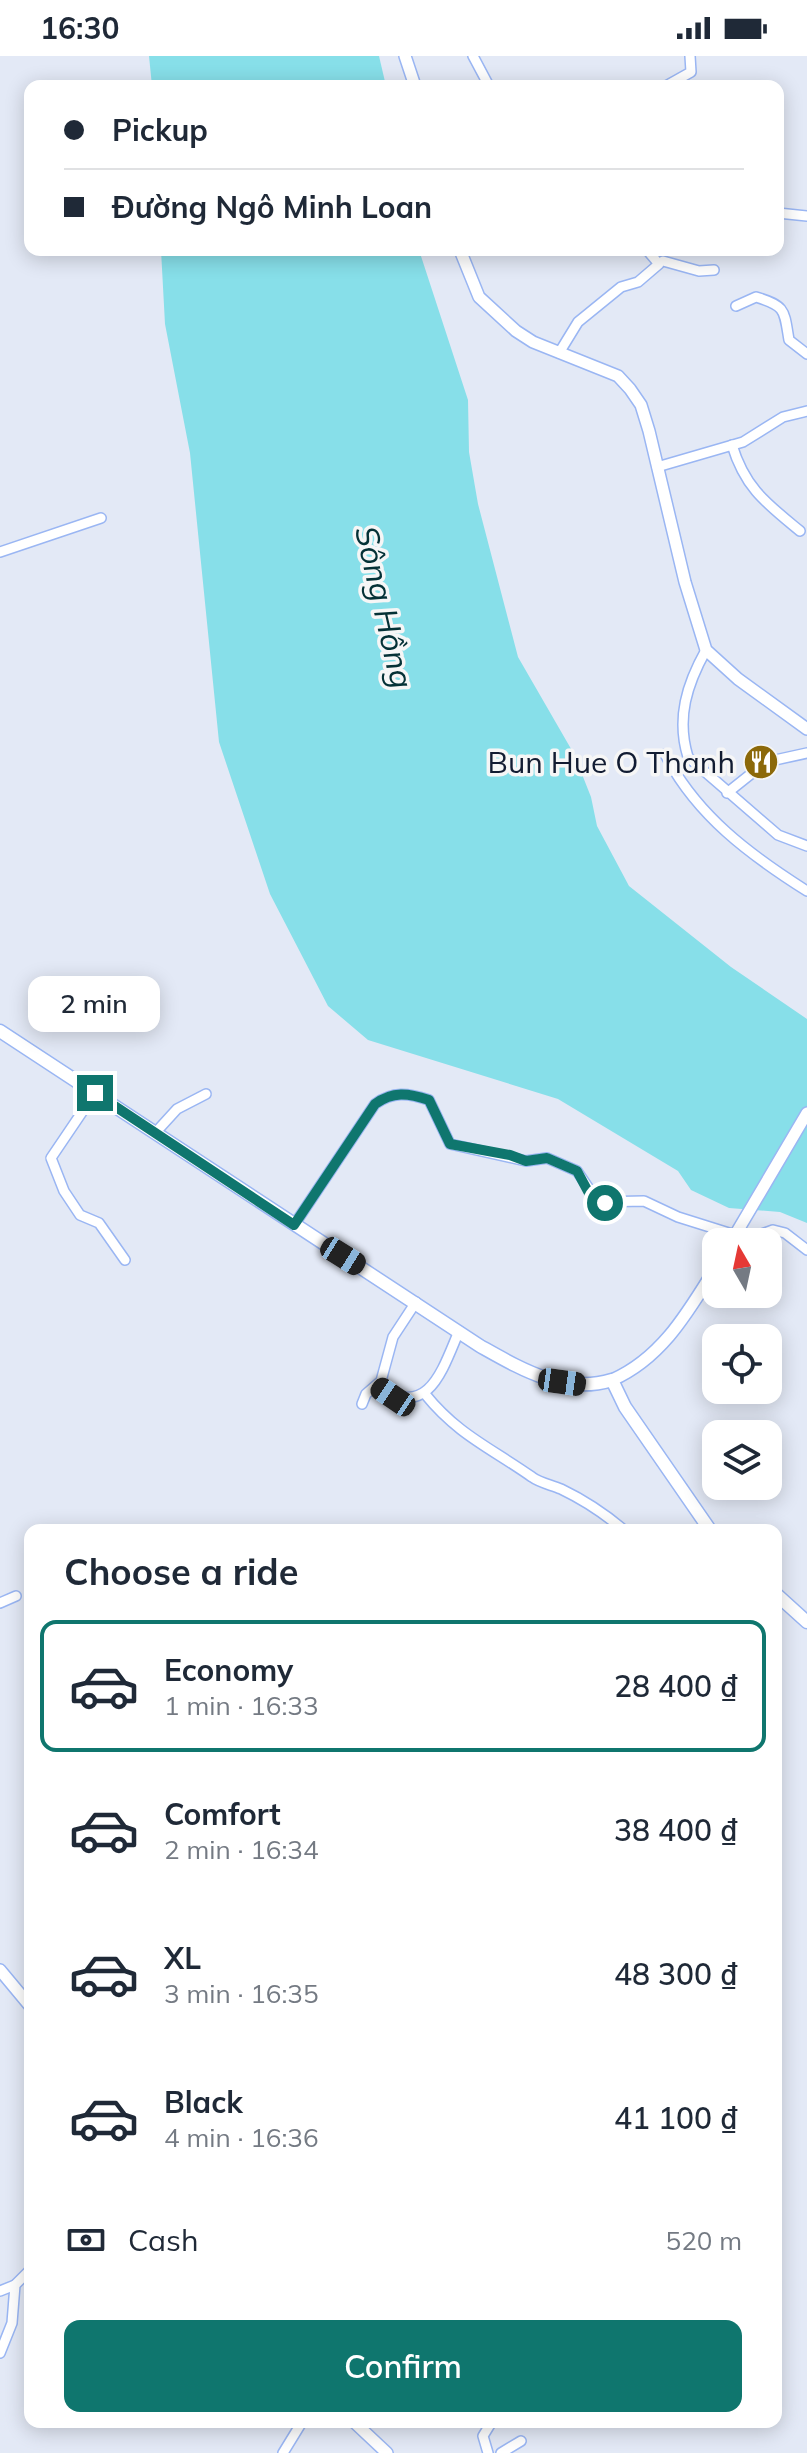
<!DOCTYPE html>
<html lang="en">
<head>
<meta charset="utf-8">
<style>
  :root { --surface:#fff; --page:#f2f2f3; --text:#1f2937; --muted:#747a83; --line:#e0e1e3; --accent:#0f766e }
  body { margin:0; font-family:Mulish,sans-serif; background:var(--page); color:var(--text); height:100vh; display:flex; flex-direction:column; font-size:30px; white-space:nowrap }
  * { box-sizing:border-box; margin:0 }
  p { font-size:26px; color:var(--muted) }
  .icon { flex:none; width:44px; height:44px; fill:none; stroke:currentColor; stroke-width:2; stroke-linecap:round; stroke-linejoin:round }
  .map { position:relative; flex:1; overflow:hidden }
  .drawer { position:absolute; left:24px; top:1468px; width:758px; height:904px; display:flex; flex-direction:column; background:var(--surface); border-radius:16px; box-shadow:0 4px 20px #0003 }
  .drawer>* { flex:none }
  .banner { position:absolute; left:24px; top:24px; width:760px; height:176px; border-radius:16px; box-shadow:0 4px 20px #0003; display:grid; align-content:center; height:176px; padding:0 40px; background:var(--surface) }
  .needle { width:52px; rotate:351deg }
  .controls { position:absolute; left:702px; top:1172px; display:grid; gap:16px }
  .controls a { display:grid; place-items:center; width:80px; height:80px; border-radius:16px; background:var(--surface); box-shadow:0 4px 20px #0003; font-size:40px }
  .end { position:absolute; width:36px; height:36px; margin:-18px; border:10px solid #0f766e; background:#fff; box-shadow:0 0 0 4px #fff }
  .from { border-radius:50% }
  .bubble { position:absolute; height:56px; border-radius:16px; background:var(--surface); box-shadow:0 4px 20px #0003; font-size:26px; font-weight:600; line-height:56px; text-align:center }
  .car { position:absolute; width:24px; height:48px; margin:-24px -12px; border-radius:10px; box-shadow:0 0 6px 2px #0007; background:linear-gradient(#222 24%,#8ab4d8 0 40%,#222 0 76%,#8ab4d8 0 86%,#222 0) }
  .banner b { display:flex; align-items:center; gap:28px; height:76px; font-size:30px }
  .banner b+b { border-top:2px solid var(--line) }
  .banner i { width:20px; height:20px; background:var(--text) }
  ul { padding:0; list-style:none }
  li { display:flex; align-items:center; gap:24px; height:132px; margin:0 16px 12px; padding:0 24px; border:4px solid transparent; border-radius:16px }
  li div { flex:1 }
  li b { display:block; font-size:30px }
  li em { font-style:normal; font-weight:600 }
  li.active { border-color:var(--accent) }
  li>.icon { width:72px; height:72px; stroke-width:1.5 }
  h2 { padding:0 40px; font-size:36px; line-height:96px }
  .pay { display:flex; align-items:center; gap:20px; height:88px; padding:0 40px; font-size:30px }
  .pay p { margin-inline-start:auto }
  .cta { display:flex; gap:16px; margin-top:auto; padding:16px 40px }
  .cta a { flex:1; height:92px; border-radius:16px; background:var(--accent); color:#fff; font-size:32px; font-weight:600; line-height:92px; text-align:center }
  .status { display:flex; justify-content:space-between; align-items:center; height:56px; padding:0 40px; background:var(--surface); direction:ltr }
  .status svg { height:22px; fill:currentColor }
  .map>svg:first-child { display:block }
  .water { fill:#87dfe9 }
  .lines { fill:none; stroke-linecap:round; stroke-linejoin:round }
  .minor-casing { stroke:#9ab6f3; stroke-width:12 }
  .major-casing { stroke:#9ab6f3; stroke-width:14 }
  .highway-casing { stroke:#9ab6f3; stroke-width:15 }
  .minor { stroke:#fff; stroke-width:9 }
  .major { stroke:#fff; stroke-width:11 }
  .highway { stroke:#fff; stroke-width:12 }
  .route { stroke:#0f766e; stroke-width:10 }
  .labels { text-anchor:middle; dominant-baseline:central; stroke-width:7; stroke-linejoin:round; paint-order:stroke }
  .poi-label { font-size:30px; fill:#121c32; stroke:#f6f6f6; text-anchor:end }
  .water-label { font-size:32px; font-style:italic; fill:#043136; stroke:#f6f6f6 }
</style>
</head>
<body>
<div class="status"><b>16:30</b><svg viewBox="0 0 49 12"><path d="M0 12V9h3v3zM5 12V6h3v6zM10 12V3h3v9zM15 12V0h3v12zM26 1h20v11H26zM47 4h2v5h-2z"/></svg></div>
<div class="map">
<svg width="807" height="2397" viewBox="0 0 807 2397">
  <rect width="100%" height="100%" fill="#e3e9f6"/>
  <!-- water -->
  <g class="water">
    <path d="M149 0H379L386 30H152Z"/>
    <path d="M161 194H419L468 344 469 396 478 448 518 601 574 698 591 741 597 770 629 830 731 911 807 963V1167L780 1156 729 1152 691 1134 678 1115 558 1043 368 984 328 950 270 838 219 686 190 397 165 268Z"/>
  </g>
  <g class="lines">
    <!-- minor casing -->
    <g class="minor-casing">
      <g id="minor">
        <path d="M473 0 489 30"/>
        <path d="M666 30 691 16 690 0"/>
        <path d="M778 157 807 160"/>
        <path d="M663 205 699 215 714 214"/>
        <path d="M736 250 756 241C786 250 784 254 789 284L807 298"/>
        <path d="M559 297 578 266 621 231 638 226 659 208 647 194"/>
        <path d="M732 389C745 432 766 447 800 475"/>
        <path d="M657 411 743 386 783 361 807 355"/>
        <path d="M0 496 101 462"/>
        <path d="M706 594C687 628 676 662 688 701L778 779 807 790"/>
        <path d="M665 698C696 759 750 799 807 835"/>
        <path d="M727 737 766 706 807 697"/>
        <path d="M95 1037 51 1102 64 1135 80 1159 99 1167 125 1204"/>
        <path d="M156 1076 177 1053 206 1038"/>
        <path d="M294 1169 375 1048C393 1035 408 1037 429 1044L450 1088 526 1105 547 1102 577 1115 598 1146 644 1145 678 1161 748 1183 773 1174 785 1177 807 1194"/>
        <path d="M378 1330C428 1364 442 1315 459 1275"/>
        <path d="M425 1338C458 1379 491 1392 532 1421 540 1427 552 1429 561 1433 584 1444 605 1458 624 1474"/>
        <path d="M362 1348 366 1338 381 1325 393 1281 416 1246"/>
        <path d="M0 1547 16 1540"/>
        <path d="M0 2235 15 2229"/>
        <path d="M0 2297 12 2267 15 2229 30 2214"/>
        <path d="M283 2397 302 2366"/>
        <path d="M488 2397 483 2380 491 2367"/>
        <path d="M501 2397 521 2385"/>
      </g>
    </g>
    <!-- major casing -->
    <g class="major-casing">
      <g id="major">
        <path d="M405 0 415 30"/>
        <path d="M460 194 479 241 516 275 533 286 618 320 630 333 641 349 649 375 685 526 706 594 738 623 807 673"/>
        <path d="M731 1186 807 1057"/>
        <path d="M612 1324C662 1302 688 1256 716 1211"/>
        <path d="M0 1914 30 1950"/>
        <path d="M354 2366 387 2397"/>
      </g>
    </g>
    <!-- highway casing -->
    <g class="highway-casing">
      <g id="highway">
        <path d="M0 975 480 1290C521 1313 564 1339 612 1324L625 1351 710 1474"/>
        <path d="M776 1538 807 1566"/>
      </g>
    </g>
    <!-- minor -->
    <use href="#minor" class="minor"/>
    <!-- major -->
    <use href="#major" class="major"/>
    <!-- highway -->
    <use href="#highway" class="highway"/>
  </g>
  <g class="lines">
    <!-- route -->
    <path class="route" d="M95 1037 294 1169 375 1048C393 1035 408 1037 429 1044L450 1088 510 1099 526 1105 547 1102 577 1115 591 1141 605 1147"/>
  </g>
  <!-- icons -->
  <defs>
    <g id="restaurant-disc" transform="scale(1.8)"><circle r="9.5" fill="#8c690a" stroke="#f6f6f6"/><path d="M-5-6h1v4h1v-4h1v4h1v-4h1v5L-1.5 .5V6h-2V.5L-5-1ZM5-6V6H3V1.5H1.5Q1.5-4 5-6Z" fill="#fff"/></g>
  </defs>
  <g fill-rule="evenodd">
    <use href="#restaurant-disc" x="761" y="706"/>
  </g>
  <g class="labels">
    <!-- poi labels -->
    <g class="poi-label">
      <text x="735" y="706">Bun Hue O Thanh</text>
    </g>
    <!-- water labels -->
    <g class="water-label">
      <text transform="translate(385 551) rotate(77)">Sông Hồng</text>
    </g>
  </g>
</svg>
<div class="controls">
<a><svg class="needle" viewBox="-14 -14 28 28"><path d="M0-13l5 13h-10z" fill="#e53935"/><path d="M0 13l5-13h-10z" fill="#747a83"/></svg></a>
<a><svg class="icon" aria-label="locate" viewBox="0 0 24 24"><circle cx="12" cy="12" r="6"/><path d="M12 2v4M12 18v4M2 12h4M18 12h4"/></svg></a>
<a><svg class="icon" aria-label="layers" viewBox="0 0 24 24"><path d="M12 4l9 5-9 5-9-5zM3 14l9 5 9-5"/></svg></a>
</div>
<i class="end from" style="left:605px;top:1147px"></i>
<i class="end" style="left:95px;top:1037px"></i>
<div class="bubble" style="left:28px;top:920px;width:132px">2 min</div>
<i class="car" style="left:343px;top:1200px;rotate:122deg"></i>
<i class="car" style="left:562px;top:1326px;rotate:98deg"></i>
<i class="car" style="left:393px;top:1341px;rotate:304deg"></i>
<div class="banner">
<b><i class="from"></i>Pickup</b>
<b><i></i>Đường Ngô Minh Loan</b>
</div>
<section class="drawer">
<h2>Choose a ride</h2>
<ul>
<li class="active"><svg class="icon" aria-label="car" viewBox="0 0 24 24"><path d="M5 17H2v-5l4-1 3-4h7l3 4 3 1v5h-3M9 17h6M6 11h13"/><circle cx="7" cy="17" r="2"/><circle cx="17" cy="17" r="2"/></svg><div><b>Economy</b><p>1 min · 16:33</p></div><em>28 400 ₫</em></li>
<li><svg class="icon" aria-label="car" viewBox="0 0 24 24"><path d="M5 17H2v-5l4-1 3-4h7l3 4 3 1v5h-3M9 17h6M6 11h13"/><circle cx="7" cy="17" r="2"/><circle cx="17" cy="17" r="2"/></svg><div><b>Comfort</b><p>2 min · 16:34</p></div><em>38 400 ₫</em></li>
<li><svg class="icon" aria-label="car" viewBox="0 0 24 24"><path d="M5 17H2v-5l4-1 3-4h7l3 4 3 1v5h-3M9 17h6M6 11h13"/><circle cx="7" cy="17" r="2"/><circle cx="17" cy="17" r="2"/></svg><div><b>XL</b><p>3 min · 16:35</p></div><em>48 300 ₫</em></li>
<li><svg class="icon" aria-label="car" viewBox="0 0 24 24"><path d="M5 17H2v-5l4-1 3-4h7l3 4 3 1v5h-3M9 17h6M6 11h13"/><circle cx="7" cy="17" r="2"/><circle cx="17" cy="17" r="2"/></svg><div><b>Black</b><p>4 min · 16:36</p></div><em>41 100 ₫</em></li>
</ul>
<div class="pay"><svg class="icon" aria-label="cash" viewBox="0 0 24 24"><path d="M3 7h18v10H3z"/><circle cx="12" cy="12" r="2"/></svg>Cash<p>520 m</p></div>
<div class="cta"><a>Confirm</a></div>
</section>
</div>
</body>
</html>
